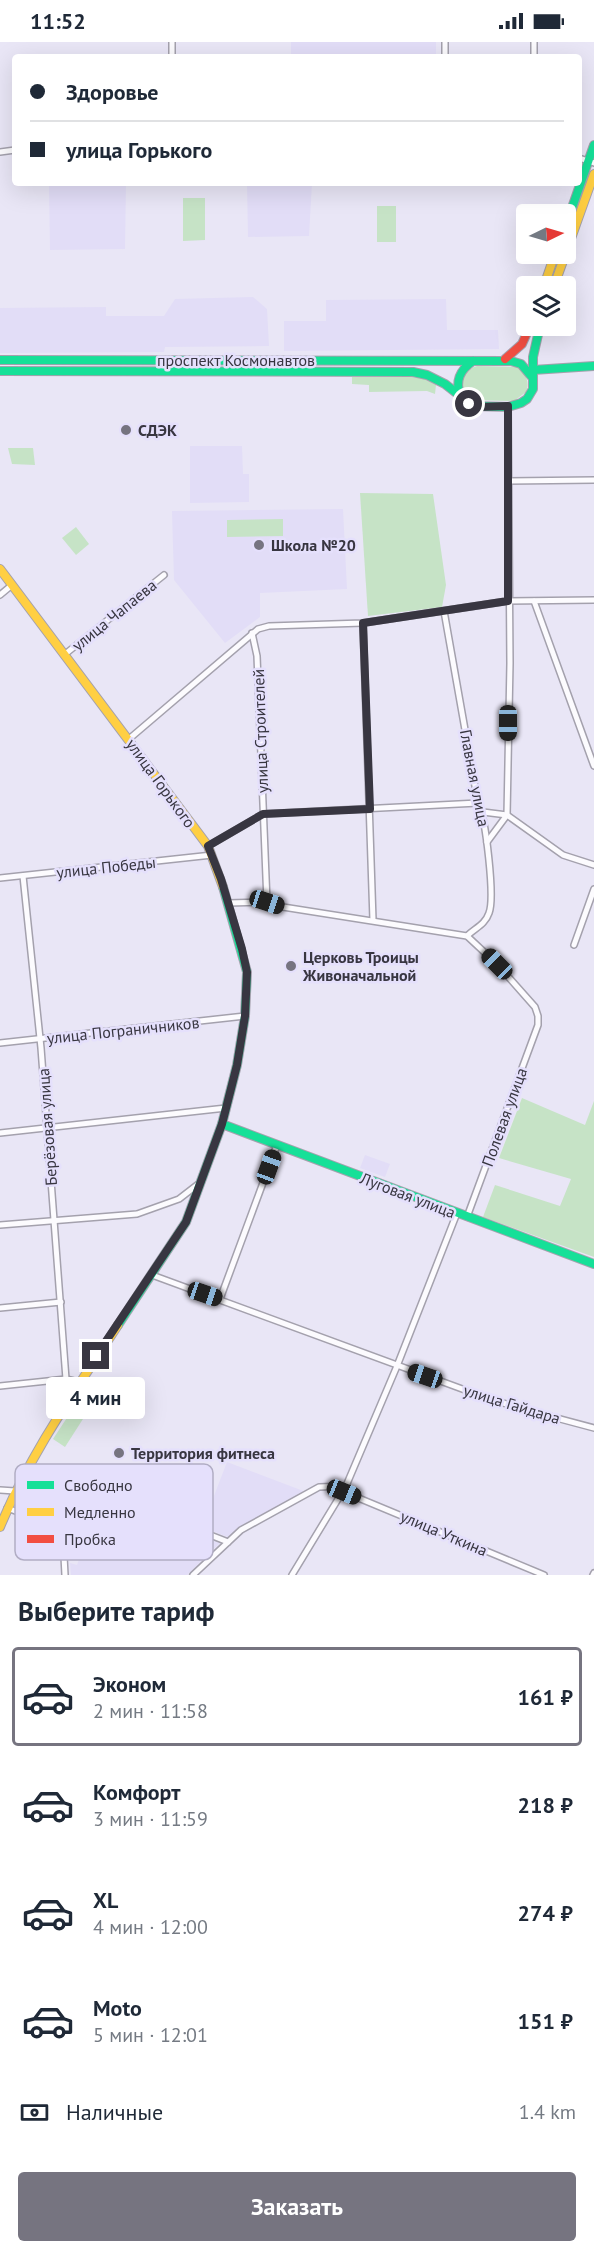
<!DOCTYPE html>
<html lang="ru">
<head>
<meta charset="utf-8">
<style>
  :root { --surface:#fff; --page:#f6f6f7; --text:#1f2937; --muted:#747a83; --line:#e0e1e3; --accent:#767480 }
  body { margin:0; font-family:"PT Sans",sans-serif; background:var(--page); color:var(--text); height:100vh; display:flex; flex-direction:column; font-size:22px; white-space:nowrap }
  * { box-sizing:border-box; margin:0 }
  p { font-size:20px; color:var(--muted) }
  .icon { flex:none; width:33px; height:33px; fill:none; stroke:currentColor; stroke-width:2; stroke-linecap:round; stroke-linejoin:round }
  .map { position:relative; height:1533px; overflow:hidden }
  .panel { display:flex; flex-direction:column; background:var(--surface); flex:1 }
  .panel>* { flex:none }
  .guide { position:absolute; left:12px; top:12px; width:570px; height:132px; border-radius:6px; box-shadow:0 6px 24px #0002; display:grid; align-content:center; height:132px; padding:0 18px; background:var(--surface) }
  .needle { width:39px; rotate:85deg }
  .buttons { position:absolute; left:516px; top:162px; display:grid; gap:12px }
  .buttons a { display:grid; place-items:center; width:60px; height:60px; border-radius:6px; background:var(--surface); box-shadow:0 6px 24px #0002; font-size:30px }
  .end { position:absolute; width:27px; height:27px; margin:-14px; border:8px solid #383641; background:#fff; box-shadow:0 0 0 3px #fff }
  .from { border-radius:50% }
  .bubble { position:absolute; height:42px; border-radius:6px; background:var(--surface); box-shadow:0 6px 24px #0002; font-size:20px; font-weight:700; line-height:42px; text-align:center }
  .car { position:absolute; width:18px; height:36px; margin:-18px -9px; border-radius:8px; box-shadow:0 0 4px 2px #0007; background:linear-gradient(#222 24%,#8ab4d8 0 40%,#222 0 76%,#8ab4d8 0 86%,#222 0) }
  .guide b { display:flex; align-items:center; gap:21px; height:57px; font-size:22px }
  .guide b+b { border-top:2px solid var(--line) }
  .guide i { width:15px; height:15px; background:var(--text) }
  ul { padding:0; list-style:none }
  li { display:flex; align-items:center; gap:18px; height:99px; margin:0 12px 9px; padding:0 6px; border:3px solid transparent; border-radius:6px }
  li div { flex:1 }
  li b { display:block; font-size:22px }
  li em { font-style:normal; font-weight:700 }
  li.active { border-color:var(--accent) }
  li>.icon { width:54px; height:54px; stroke-width:1.5 }
  h2 { padding:0 18px; font-size:27px; line-height:72px }
  .pay { display:flex; align-items:center; gap:15px; height:66px; padding:0 18px; font-size:22px }
  .pay p { margin-inline-start:auto }
  .primary-button { display:flex; gap:12px; margin-top:auto; padding:12px 18px }
  .primary-button a { flex:1; height:69px; border-radius:6px; background:var(--accent); color:#fff; font-size:24px; font-weight:700; line-height:69px; text-align:center }
  .status { display:flex; justify-content:space-between; align-items:center; height:42px; padding:0 30px; background:var(--surface); direction:ltr }
  .status svg { height:16px; fill:currentColor }
  .map>svg:first-child { display:block }
  .built { fill:#e2ddf7 }
  .green { fill:#c6e3c6 }
  .lines { fill:none; stroke-linecap:round; stroke-linejoin:round }
  .street-casing { stroke:#a4a1ad; stroke-width:8 }
  .fast-casing { stroke:#a4a1ad; stroke-width:10 }
  .slow-casing { stroke:#a4a1ad; stroke-width:10 }
  .jam-casing { stroke:#a4a1ad; stroke-width:10 }
  .street { stroke:#fcfbfe; stroke-width:5 }
  .fast { stroke:#16e098; stroke-width:8 }
  .slow { stroke:#ffcf43; stroke-width:8 }
  .jam { stroke:#f24e42; stroke-width:8 }
  .route { stroke:#383641; stroke-width:8 }
  .poi-dot { fill:#767480; stroke:#e5e0fc; stroke-width:2 }
  .labels { text-anchor:middle; dominant-baseline:central; stroke-width:5; stroke-linejoin:round; paint-order:stroke }
  .street-label { font-size:16px; fill:#383641; stroke:#e5e0fc }
  .poi-label { font-size:16px; font-weight:bold; fill:#383641; stroke:#e5e0fc; text-anchor:start }
  .key { fill:#e5e0fc; stroke:#b1adc4; stroke-width:1.5 }
  .key-label { font-size:16px; fill:#383641 }
</style>
</head>
<body>
<div class="status"><b>11:52</b><svg viewBox="0 0 49 12"><path d="M0 12V9h3v3zM5 12V6h3v6zM10 12V3h3v9zM15 12V0h3v12zM26 1h20v11H26zM47 4h2v5h-2z"/></svg></div>
<div class="map">
<svg width="594" height="1533" viewBox="0 0 594 1533">
  <rect width="100%" height="100%" fill="#e9e6f6"/>
  <!-- built -->
  <g class="built">
    <rect x="291" y="0" width="145" height="15"/>
    <path d="M49 141H126L125 207 50 208Z"/>
    <path d="M247 141H312L309 194 248 195Z"/>
    <path d="M253 255 267 267 269 304 165 305 164 310 0 311V266L106 265V274H164L175 257Z"/>
    <path d="M446 257 447 288H498L499 307 284 309V279H326V258Z"/>
    <path d="M190 404H242L243 432H249V460L190 461Z"/>
    <path d="M343 467 347 547 260 551V575L225 601 174 538 172 469Z"/>
    <path d="M365 1113 390 1122 385 1135 360 1126Z"/>
    <path d="M227 1420 306 1450 238 1486 228 1495 202 1485Z"/>
    <path d="M60 1441 220 1501 187 1533H71L70 1521 77 1523 80 1515 67 1509 50 1480 48 1473Z"/>
  </g>
  <!-- green -->
  <g class="green">
    <path d="M183 156H205V198L183 199Z"/>
    <rect x="377" y="164" width="19" height="36"/>
    <path d="M477 324 518 325C526 331 530 341 526 350L514 359 472 358 462 346C461 334 466 327 477 324Z"/>
    <path d="M352 335H412L424 337 436 343 435 352 427 349 369 350V343L352 342Z"/>
    <path d="M8 406H33L35 423 12 422Z"/>
    <path d="M360 451 433 452 446 543 442 565 368 574Z"/>
    <path d="M283 477V494L227 495V478Z"/>
    <path d="M76 485 89 502 76 513 62 496Z"/>
    <path d="M522 1056 585 1083 594 1059V1215L483 1175 495 1143 560 1164 571 1137 499 1116Z"/>
    <path d="M78 1359 90 1366 65 1405 53 1397Z"/>
  </g>
  <g class="lines">
    <!-- street casing -->
    <g class="street-casing">
      <g id="street">
        <path d="M172 15V0"/>
        <path d="M445 15V0"/>
        <path d="M534 15V0"/>
        <path d="M0 110 15 108"/>
        <path d="M579 116 594 121"/>
        <path d="M508 439 594 438"/>
        <path d="M0 553 12 543"/>
        <path d="M534 559 594 724"/>
        <path d="M444 569 478 761C486 776 495 856 489 871 485 883 475 886 467 894"/>
        <path d="M363 581 373 878"/>
        <path d="M252 591 257 614 267 860"/>
        <path d="M64 613 164 533"/>
        <path d="M129 697 258 587 269 584 363 581 508 559 594 558"/>
        <path d="M483 770 507 773 563 813 594 823"/>
        <path d="M487 800 507 773 510 621 508 365"/>
        <path d="M208 804 263 772 478 761"/>
        <path d="M23 834 41 1006 66 1337"/>
        <path d="M0 836 212 813"/>
        <path d="M228 861 267 860 283 865 467 894 497 922 535 965 538 974V983L467 1175"/>
        <path d="M574 903 594 847"/>
        <path d="M0 1001 245 974"/>
        <path d="M0 1091 226 1066"/>
        <path d="M0 1183 137 1172 179 1157 201 1140"/>
        <path d="M152 1233 484 1355 519 1366 594 1386"/>
        <path d="M220 1257 277 1103"/>
        <path d="M0 1266 61 1260"/>
        <path d="M0 1344 66 1337 78 1340"/>
        <path d="M0 1448 15 1449"/>
        <path d="M344 1450 544 1533"/>
        <path d="M7 1466 43 1479 64 1514 65 1533"/>
        <path d="M43 1479 59 1436C70 1428 76 1436 87 1442 131 1466 181 1481 228 1500"/>
        <path d="M193 1533 241 1488 319 1445 346 1444"/>
        <path d="M292 1533 346 1444 397 1324 457 1171"/>
        <path d="M593 1533 594 1531"/>
      </g>
    </g>
    <!-- fast casing -->
    <g class="fast-casing">
      <g id="fast">
        <path d="M566 183 594 103"/>
        <path d="M0 318 511 319 521 322 532 335"/>
        <path d="M533 328 594 324"/>
        <path d="M0 329 413 330 427 333 445 342 473 364 508 365 521 361 527 357 533 347V315L540 284"/>
        <path d="M460 353C455 338 460 328 473 319"/>
        <path d="M222 1082 594 1222"/>
        <path d="M118 1283 186 1180 222 1082 237 1023 245 974 247 930 223 845"/>
      </g>
    </g>
    <!-- slow casing -->
    <g class="slow-casing">
      <g id="slow">
        <path d="M544 244 555 212"/>
        <path d="M554 244 594 132"/>
        <path d="M0 527 208 804 223 845"/>
        <path d="M0 1485C30 1412 75 1349 118 1283"/>
      </g>
    </g>
    <!-- jam casing -->
    <g class="jam-casing">
      <path id="jam" d="M505 317 522 302 530 284"/>
    </g>
    <!-- street -->
    <use href="#street" class="street"/>
    <!-- fast -->
    <use href="#fast" class="fast"/>
    <!-- slow -->
    <use href="#slow" class="slow"/>
    <!-- jam -->
    <use href="#jam" class="jam"/>
  </g>
  <g class="lines">
    <!-- route -->
    <path class="route" d="M96 1314 186 1180 222 1082 237 1023 245 974 247 930 242 907 221 837 208 804 263 772 370 767 363 581 508 559V364L479 365 469 362"/>
  </g>
  <!-- markers -->
  <g class="poi-dot">
    <circle cx="126" cy="388" r="6"/>
    <circle cx="259" cy="503" r="6"/>
    <circle cx="291" cy="924" r="6"/>
    <circle cx="119" cy="1411" r="6"/>
  </g>
  <g class="labels">
    <!-- street labels -->
    <g class="street-label">
      <text x="236" y="318">проспект Космонавтов</text>
      <text transform="translate(114 573) rotate(-39)">улица Чапаева</text>
      <text transform="translate(260 689) rotate(-92)">улица Строителей</text>
      <text transform="translate(475 736) rotate(79)">Главная улица</text>
      <text transform="translate(161 741) rotate(54)">улица Горького</text>
      <text transform="translate(106 825) rotate(-6)">улица Победы</text>
      <text transform="translate(123 988) rotate(-6)">улица Пограничников</text>
      <text transform="translate(504 1075) rotate(-70)">Полевая улица</text>
      <text transform="translate(47 1085) rotate(-94)">Берёзовая улица</text>
      <text transform="translate(408 1153) rotate(21)">Луговая улица</text>
      <text transform="translate(512 1362) rotate(17)">улица Гайдара</text>
      <text transform="translate(444 1491) rotate(23)">улица Уткина</text>
    </g>
    <!-- poi labels -->
    <g class="poi-label">
      <text x="138" y="388">СДЭК</text>
      <text x="271" y="503">Школа №20</text>
      <text x="303" y="915">Церковь Троицы<tspan x="303" dy="18">Живоначальной</tspan></text>
      <text x="131" y="1411">Территория фитнеса</text>
    </g>
  </g>
  <!-- legend -->
  <rect x="15" y="1422" width="198" height="96" rx="9" class="key"/>
  <rect x="27" y="1439" width="27" height="8" fill="#16e098"/>
  <rect x="27" y="1466" width="27" height="8" fill="#ffcf43"/>
  <rect x="27" y="1493" width="27" height="8" fill="#f24e42"/>
  <g class="key-label">
    <text x="64" y="1449">Свободно</text>
    <text x="64" y="1476">Медленно</text>
    <text x="64" y="1503">Пробка</text>
  </g>
</svg>
<div class="buttons">
<a><svg class="needle" viewBox="-14 -14 28 28"><path d="M0-13l5 13h-10z" fill="#e53935"/><path d="M0 13l5-13h-10z" fill="#747a83"/></svg></a>
<a><svg class="icon" aria-label="layers" viewBox="0 0 24 24"><path d="M12 4l9 5-9 5-9-5zM3 14l9 5 9-5"/></svg></a>
</div>
<i class="end from" style="left:469px;top:362px"></i>
<i class="end" style="left:96px;top:1314px"></i>
<div class="bubble" style="left:46px;top:1335px;width:99px">4 мин</div>
<i class="car" style="left:508px;top:681px;rotate:180deg"></i>
<i class="car" style="left:267px;top:860px;rotate:108deg"></i>
<i class="car" style="left:497px;top:922px;rotate:315deg"></i>
<i class="car" style="left:269px;top:1125px;rotate:20deg"></i>
<i class="car" style="left:205px;top:1252px;rotate:109deg"></i>
<i class="car" style="left:425px;top:1334px;rotate:289deg"></i>
<i class="car" style="left:344px;top:1450px;rotate:112deg"></i>
<div class="guide">
<b><i class="from"></i>Здоровье</b>
<b><i></i>улица Горького</b>
</div>
</div>
<section class="panel">
<h2>Выберите тариф</h2>
<ul>
<li class="active"><svg class="icon" aria-label="car" viewBox="0 0 24 24"><path d="M5 17H2v-5l4-1 3-4h7l3 4 3 1v5h-3M9 17h6M6 11h13"/><circle cx="7" cy="17" r="2"/><circle cx="17" cy="17" r="2"/></svg><div><b>Эконом</b><p>2 мин · 11:58</p></div><em>161 ₽</em></li>
<li><svg class="icon" aria-label="car" viewBox="0 0 24 24"><path d="M5 17H2v-5l4-1 3-4h7l3 4 3 1v5h-3M9 17h6M6 11h13"/><circle cx="7" cy="17" r="2"/><circle cx="17" cy="17" r="2"/></svg><div><b>Комфорт</b><p>3 мин · 11:59</p></div><em>218 ₽</em></li>
<li><svg class="icon" aria-label="car" viewBox="0 0 24 24"><path d="M5 17H2v-5l4-1 3-4h7l3 4 3 1v5h-3M9 17h6M6 11h13"/><circle cx="7" cy="17" r="2"/><circle cx="17" cy="17" r="2"/></svg><div><b>XL</b><p>4 мин · 12:00</p></div><em>274 ₽</em></li>
<li><svg class="icon" aria-label="car" viewBox="0 0 24 24"><path d="M5 17H2v-5l4-1 3-4h7l3 4 3 1v5h-3M9 17h6M6 11h13"/><circle cx="7" cy="17" r="2"/><circle cx="17" cy="17" r="2"/></svg><div><b>Moto</b><p>5 мин · 12:01</p></div><em>151 ₽</em></li>
</ul>
<div class="pay"><svg class="icon" aria-label="cash" viewBox="0 0 24 24"><path d="M3 7h18v10H3z"/><circle cx="12" cy="12" r="2"/></svg>Наличные<p>1.4 km</p></div>
<div class="primary-button"><a>Заказать</a></div>
</section>
</body>
</html>
